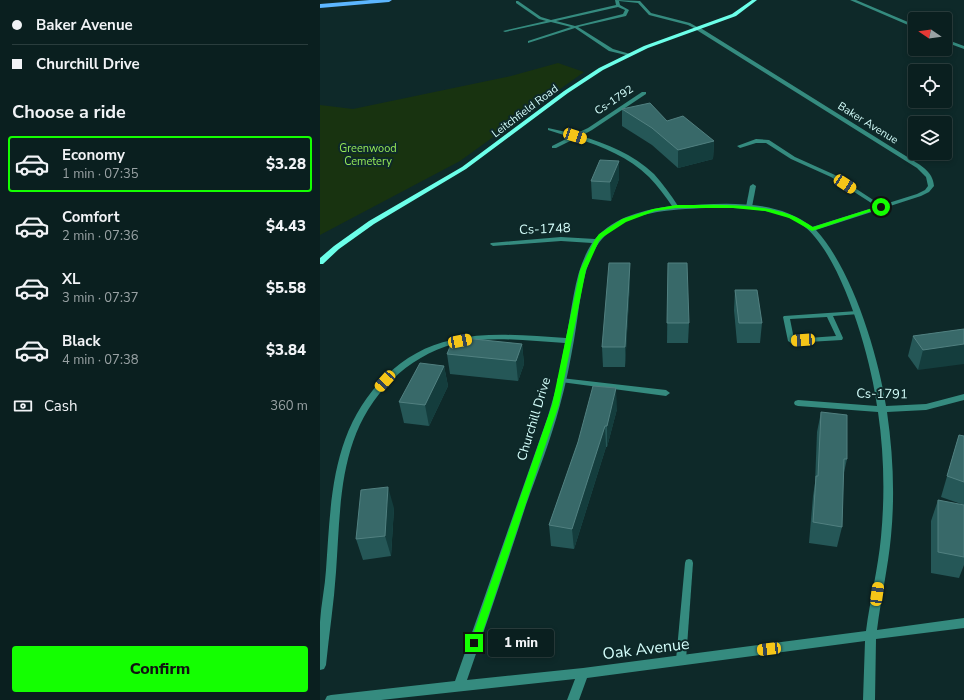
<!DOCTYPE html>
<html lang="en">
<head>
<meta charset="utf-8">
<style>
  :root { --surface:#0a1f1f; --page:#182c2c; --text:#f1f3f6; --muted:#99a2a4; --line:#2a3d3d; --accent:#14ff01 }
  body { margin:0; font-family:"Nunito Sans",sans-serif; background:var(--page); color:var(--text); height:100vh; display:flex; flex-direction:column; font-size:15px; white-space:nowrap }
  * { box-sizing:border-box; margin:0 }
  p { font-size:13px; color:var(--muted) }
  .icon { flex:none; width:22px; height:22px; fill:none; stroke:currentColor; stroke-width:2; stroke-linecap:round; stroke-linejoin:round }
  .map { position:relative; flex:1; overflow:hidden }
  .panel { display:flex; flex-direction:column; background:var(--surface); width:320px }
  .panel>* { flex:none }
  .hud { display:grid; align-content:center; height:88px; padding:0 12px; background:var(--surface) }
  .needle { width:26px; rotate:283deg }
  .controls { position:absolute; left:588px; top:12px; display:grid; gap:8px }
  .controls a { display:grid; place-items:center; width:44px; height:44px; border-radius:4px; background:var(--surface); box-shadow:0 2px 6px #0003,0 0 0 1px var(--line); font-size:20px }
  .end { position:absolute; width:18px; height:18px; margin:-9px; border:5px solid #14ff01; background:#111; box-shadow:0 0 0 2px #111 }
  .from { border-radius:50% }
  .bubble { position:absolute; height:28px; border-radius:4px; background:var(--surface); box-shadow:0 2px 6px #0003,0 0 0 1px var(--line); font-size:13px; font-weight:800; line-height:28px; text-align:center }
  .car { position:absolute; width:12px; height:24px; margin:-12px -6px; border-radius:5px; box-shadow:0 0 3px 1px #0007; background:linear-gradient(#f5c518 24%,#345 0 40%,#f5c518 0 76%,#345 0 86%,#f5c518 0) }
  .hud b { display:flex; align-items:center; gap:14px; height:38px; font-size:15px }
  .hud b+b { border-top:1px solid var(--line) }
  .hud i { width:10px; height:10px; background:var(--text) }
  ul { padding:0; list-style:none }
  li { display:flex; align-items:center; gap:12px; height:56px; margin:0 8px 6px; padding:0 4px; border:2px solid transparent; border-radius:4px }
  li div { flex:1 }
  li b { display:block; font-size:15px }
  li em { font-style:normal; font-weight:800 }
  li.on { border-color:var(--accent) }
  li>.icon { width:36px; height:36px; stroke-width:1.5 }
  h2 { padding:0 12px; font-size:18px; line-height:48px }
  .pay { display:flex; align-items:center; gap:10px; height:44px; padding:0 12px; font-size:15px }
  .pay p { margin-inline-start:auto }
  .cta { display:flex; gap:8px; margin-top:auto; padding:8px 12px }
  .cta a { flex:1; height:46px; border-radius:4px; background:var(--accent); color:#111; font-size:16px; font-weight:800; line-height:46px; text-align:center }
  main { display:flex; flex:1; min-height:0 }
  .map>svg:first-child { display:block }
  .green { fill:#183310 }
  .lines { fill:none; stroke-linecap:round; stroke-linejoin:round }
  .lane { fill:#358b7f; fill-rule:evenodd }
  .street { fill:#358b7f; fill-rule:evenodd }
  .secondary { fill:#6cffe9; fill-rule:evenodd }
  .primary { fill:#5cb6ff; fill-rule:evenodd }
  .wall { fill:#255757 }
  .shaded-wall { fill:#143d3d }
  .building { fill:#386969; stroke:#518080 }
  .route { fill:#14ff01 }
  .labels { text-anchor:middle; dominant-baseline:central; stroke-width:4; stroke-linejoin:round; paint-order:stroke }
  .far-street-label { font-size:11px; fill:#d5fffc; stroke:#0e2929 }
  .far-park-label { font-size:11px; fill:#95e958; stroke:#0e2929 }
  .street-label { font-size:13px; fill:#d5fffc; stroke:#0e2929 }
  .near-street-label { font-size:16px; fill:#d5fffc; stroke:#0e2929 }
</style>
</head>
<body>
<main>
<section class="panel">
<div class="hud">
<b><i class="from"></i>Baker Avenue</b>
<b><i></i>Churchill Drive</b>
</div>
<h2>Choose a ride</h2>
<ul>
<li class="on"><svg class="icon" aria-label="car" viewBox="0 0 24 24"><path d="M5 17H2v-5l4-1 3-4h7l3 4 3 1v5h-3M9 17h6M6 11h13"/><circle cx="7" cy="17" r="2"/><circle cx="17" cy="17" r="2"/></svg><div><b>Economy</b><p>1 min · 07:35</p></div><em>$3.28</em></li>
<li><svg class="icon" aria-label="car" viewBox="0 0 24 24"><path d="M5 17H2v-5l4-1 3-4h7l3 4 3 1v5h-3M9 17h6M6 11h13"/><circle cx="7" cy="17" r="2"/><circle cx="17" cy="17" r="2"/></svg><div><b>Comfort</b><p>2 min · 07:36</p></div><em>$4.43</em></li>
<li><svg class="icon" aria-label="car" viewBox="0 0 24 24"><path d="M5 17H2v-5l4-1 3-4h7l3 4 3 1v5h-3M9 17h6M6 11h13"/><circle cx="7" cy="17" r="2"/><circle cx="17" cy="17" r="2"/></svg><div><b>XL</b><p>3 min · 07:37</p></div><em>$5.58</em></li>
<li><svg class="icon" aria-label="car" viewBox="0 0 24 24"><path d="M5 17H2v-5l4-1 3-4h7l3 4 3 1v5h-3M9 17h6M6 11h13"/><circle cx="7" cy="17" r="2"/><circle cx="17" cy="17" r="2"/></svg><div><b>Black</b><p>4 min · 07:38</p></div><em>$3.84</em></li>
</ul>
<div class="pay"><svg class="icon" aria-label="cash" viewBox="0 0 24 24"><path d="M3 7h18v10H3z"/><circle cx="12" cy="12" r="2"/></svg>Cash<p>360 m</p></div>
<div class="cta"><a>Confirm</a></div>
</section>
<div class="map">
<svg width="644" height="700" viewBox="0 0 644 700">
  <rect width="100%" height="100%" fill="#0e2929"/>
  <!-- green -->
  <path class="green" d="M238 63 264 72 140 161 0 235V105L33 109 191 76Z"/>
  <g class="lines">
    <!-- lane -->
    <g class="lane">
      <path d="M295 0 320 1 331 13 370 23 379 28 376 29 368 25 329 15 318 3 299 1 300 5 309 10 306 16 258 27 293 49 310 54V56L289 51 255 28 208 43V41L251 27 231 22 185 32 183 31 226 21 219 19 196 3V1H198L221 17 231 20 296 5ZM298 7 305 10 303 14 255 26 236 21Z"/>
      <path d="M436 139 449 140 475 157 515 175 564 207 561 209 559 208 511 177 471 159 446 143H436L420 148 417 146Z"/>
      <path d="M433 184 436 186 432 207 429 209 426 207 430 186Z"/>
      <path d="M537 311 540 313 539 314 513 316 523 338 522 340 471 343 468 341 463 317 464 316ZM507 317 516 336 474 339 470 319Z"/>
      <path d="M238 378H241L346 390 350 393 346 396 241 382 237 380Z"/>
      <path d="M369 559 372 560 373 563 366 660 364 663 361 664 358 663 356 660 365 563 366 560Z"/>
    </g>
    <!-- street -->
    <g class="street">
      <path d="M530 0H536L595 25V28Z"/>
      <path d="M375 27H379L589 158C600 165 613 171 614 186L609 192 601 196 496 230C532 269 558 354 566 406L606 404 644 394V400L606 410 567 412C573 453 575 495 571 536 568 568 561 598 557 630L644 618V628L556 639 555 700H543L545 641 267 678 259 700H247L255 679 61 700H5L7 696 11 695 135 681 228 416 237 385 245 343C209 341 170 335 134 344 111 350 89 363 72 380 18 432 21 503 16 572 14 603 9 634 6 665L4 669 0 670C0 654 0 638 0 622 1 604 5 587 6 570 11 500 11 429 66 376 84 358 107 345 132 340 169 331 208 336 246 338 253 306 254 271 272 243L241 241 173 246 170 244 171 243 241 237 275 239C295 216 324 210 352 206 345 196 338 186 329 177 309 157 283 147 256 138L236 148H232V146L250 137 228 130V128L255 134 268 128 322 92H326V94L272 130 261 136C287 144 313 154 334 174 343 184 351 195 358 206 401 203 456 198 492 227L597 194 605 190 608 186 606 177 597 168 375 29ZM386 208C416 208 454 206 481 224 521 251 551 359 557 406L478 400 475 401 474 403 475 405 478 406 558 412C564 453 565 495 561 537 558 569 550 600 546 631L263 668 147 680C167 622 187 564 206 505 218 472 231 439 240 405 246 384 250 362 254 340 260 309 261 263 282 239 307 210 351 210 386 208Z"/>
      <path d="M625 39 644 46V49L625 42Z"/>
    </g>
    <!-- secondary -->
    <path class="secondary" d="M432 0H437L416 16 328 48 283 70 248 93 146 169 54 224 19 249 3 264H0V258L14 246 49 221 142 167 244 91 279 68 324 46 412 14Z"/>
    <!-- primary -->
    <path class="primary" d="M50 0H72L69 2 0 8V4Z"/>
  </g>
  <!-- wall -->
  <g class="wall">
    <path d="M302 109 347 121 394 141 393 159 358 168 332 145 302 126Z"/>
    <path d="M299 179 291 201 272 199 271 181Z"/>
    <path d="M310 263V282L305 367H283L282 347Z"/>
    <path d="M348 263 369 323 368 343H347Z"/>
    <path d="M415 290 442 323 440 343H417L414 310Z"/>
    <path d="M644 329 598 370 588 356 593 336Z"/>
    <path d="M202 344 204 364 198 381 130 374 127 354Z"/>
    <path d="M124 366 128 386 109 426 84 423 79 402Z"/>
    <path d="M297 409 287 447H286L254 549 231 546 229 525 258 442Z"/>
    <path d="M501 412 527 459 523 477 522 527 517 547 489 543 493 496 495 483 497 432Z"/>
    <path d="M639 435 644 436V505L621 497Z"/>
    <path d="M618 500 644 557V565L639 578 611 573V521Z"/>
    <path d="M74 508 71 556 43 560 36 539Z"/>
  </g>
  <!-- shaded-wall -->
  <g class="shaded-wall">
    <path d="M394 141 393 159 358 168V150Z"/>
    <path d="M299 161V179L291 201 290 182Z"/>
    <path d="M310 263V282L305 367V347Z"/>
    <path d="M202 344 204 364 198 381 196 361Z"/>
    <path d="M644 344V364L598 370 603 350Z"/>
    <path d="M124 366 128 386 109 426 105 405Z"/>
    <path d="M296 388 297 409 287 447V426Z"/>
    <path d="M285 426 286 447 254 549 252 529Z"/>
    <path d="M68 487 74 508 71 556 65 536Z"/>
  </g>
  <!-- building -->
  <g class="building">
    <path d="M330 103 347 121 363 116 394 141 358 150 332 128 302 109Z"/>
    <path d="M280 160 299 161 290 182 271 181Z"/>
    <path d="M289 263H310L305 347H282Z"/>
    <path d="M348 263H367L369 323H347Z"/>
    <path d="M415 290H437L442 323H419Z"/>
    <path d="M644 329V344L603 350 593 336Z"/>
    <path d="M134 337 202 344 196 361 127 354Z"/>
    <path d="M100 363 124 366 105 405 79 402Z"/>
    <path d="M273 386 296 388 287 426H285L252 529 229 525 258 442Z"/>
    <path d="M501 412 527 415V459H524L522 527 493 522 496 476H498Z"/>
    <path d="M639 435 644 436V482L627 476Z"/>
    <path d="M68 487 65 536 36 539 41 490Z"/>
    <path d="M618 500 644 505V557L618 552Z"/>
  </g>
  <!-- route -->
  <path class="route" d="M356 205C395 205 434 202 471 215 479 218 486 223 493 227L559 206 564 207 492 231 469 218 445 211 413 208H356L335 211 306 222 283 237 279 241 266 270 239 405 159 643 158 646H151L150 643 232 405 260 270 274 241 279 234 302 219 333 209Z"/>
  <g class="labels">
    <!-- far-street labels -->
    <g class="far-street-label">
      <text transform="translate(294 100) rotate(-34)">Cs-1792</text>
      <text transform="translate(205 111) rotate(-37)">Leitchfield Road</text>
      <text transform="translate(548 123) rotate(32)">Baker Avenue</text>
    </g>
    <!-- far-park labels -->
    <g class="far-park-label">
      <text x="48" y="148">Greenwood<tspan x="48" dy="13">Cemetery</tspan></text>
    </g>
    <!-- street labels -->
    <g class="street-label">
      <text transform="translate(225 229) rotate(-2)">Cs-1748</text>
      <text transform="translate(562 394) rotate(1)">Cs-1791</text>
      <text transform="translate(214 419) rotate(-73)">Churchill Drive</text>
    </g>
    <!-- near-street labels -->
    <g class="near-street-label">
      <text transform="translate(326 649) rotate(-7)">Oak Avenue</text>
    </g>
  </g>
</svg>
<div class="controls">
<a><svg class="needle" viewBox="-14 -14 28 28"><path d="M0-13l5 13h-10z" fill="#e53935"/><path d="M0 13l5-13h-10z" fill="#99a2a4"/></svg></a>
<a><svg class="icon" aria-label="locate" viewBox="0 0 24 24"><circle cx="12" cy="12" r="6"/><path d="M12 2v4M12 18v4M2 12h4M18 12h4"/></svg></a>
<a><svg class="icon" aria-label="layers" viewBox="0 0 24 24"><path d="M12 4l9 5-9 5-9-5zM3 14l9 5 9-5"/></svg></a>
</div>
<i class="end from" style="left:561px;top:207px"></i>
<i class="end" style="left:154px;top:643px"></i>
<div class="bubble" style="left:168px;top:629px;width:66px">1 min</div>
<i class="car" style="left:255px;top:136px;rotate:108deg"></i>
<i class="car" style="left:525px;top:184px;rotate:123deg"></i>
<i class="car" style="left:483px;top:340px;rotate:266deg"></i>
<i class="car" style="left:140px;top:341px;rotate:79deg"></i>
<i class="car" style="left:65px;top:381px;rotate:222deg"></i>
<i class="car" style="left:557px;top:594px;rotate:8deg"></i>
<i class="car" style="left:449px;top:649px;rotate:263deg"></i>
</div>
</main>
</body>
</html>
